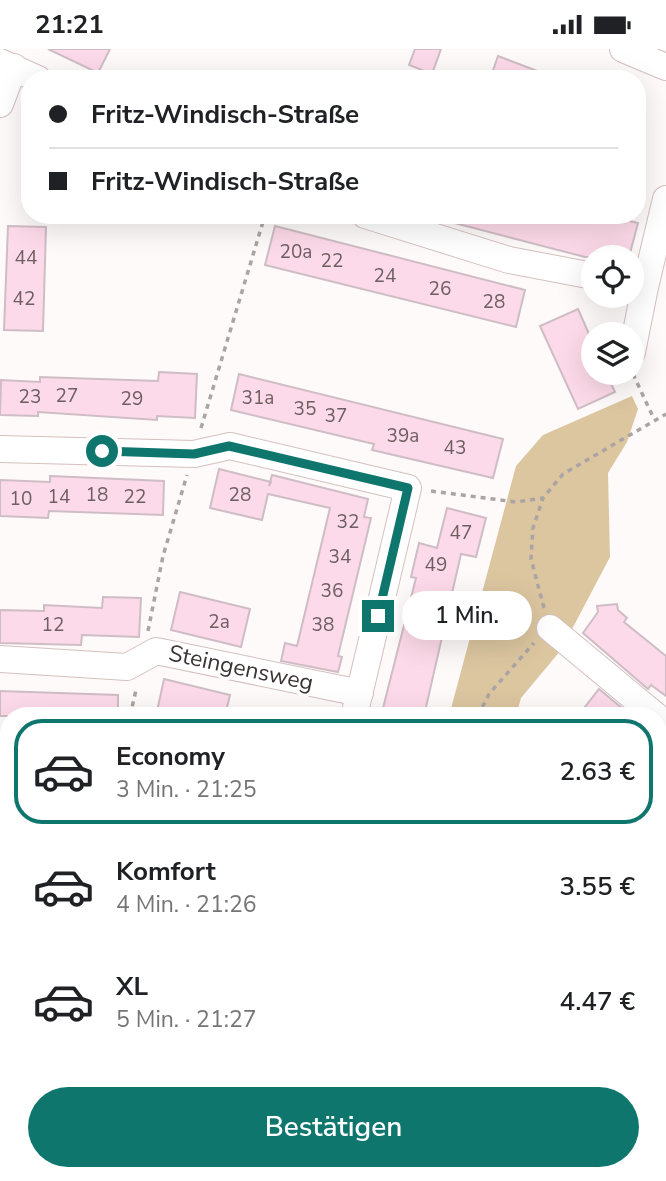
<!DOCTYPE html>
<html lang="de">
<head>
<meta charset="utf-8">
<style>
  :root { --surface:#fff; --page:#f2f2f2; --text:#202124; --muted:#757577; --line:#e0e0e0; --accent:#0f766e }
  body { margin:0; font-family:"Nunito Sans",sans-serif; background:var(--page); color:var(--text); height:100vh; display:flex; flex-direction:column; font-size:26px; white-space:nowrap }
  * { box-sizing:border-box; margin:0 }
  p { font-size:23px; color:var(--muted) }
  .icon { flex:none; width:38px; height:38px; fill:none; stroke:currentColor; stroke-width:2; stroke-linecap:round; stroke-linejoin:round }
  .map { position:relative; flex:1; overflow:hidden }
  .panel { position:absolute; left:0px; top:658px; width:667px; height:474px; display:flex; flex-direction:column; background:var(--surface); border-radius:28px 28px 0 0; box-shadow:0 7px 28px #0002 }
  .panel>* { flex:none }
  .guide { position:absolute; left:21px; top:21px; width:625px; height:154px; border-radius:28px; box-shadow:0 7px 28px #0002; display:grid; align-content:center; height:154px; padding:0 28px; background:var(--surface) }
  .controls { position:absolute; left:581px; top:196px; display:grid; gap:14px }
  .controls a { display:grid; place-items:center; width:63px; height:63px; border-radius:50%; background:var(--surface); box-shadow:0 7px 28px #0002; font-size:35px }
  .end { position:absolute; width:32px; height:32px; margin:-16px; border:9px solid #0f766e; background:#fff; box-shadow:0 0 0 4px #fff }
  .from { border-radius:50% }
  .bubble { position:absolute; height:49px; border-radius:24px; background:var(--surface); box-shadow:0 7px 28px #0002; font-size:23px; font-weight:600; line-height:49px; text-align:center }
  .guide b { display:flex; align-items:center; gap:24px; height:66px; font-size:26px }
  .guide b+b { border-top:2px solid var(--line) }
  .guide i { width:18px; height:18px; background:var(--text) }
  ul { padding:12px 0 0; list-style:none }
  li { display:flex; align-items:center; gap:21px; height:105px; margin:0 14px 10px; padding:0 14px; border:4px solid transparent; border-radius:28px }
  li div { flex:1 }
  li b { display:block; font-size:26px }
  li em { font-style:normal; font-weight:600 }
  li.current { border-color:var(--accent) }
  li>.icon { width:63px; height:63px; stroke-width:1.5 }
  .button { display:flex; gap:14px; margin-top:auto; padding:14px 28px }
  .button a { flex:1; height:80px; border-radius:42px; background:var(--accent); color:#fff; font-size:28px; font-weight:600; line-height:80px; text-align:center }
  .status { display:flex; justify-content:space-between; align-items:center; height:49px; padding:0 35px; background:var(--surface); direction:ltr }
  .status svg { height:19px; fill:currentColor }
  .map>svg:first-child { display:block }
  .green { fill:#dcc6a0 }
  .building { fill:#fddae9; stroke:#cfbdc5; stroke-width:2 }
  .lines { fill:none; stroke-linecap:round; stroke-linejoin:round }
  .minor-casing { stroke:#d4c0bf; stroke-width:28 }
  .path { stroke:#aaa4a4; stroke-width:3.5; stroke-dasharray:5 5; stroke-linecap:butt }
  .minor { stroke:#fff; stroke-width:26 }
  .route { stroke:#0f766e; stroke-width:9 }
  .labels { text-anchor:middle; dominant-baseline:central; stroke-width:7; stroke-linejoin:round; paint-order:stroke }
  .number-label { font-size:19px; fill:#6c5e61 }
  .street-label { font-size:23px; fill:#3c3434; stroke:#fff }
</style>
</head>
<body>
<div class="status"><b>21:21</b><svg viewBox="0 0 49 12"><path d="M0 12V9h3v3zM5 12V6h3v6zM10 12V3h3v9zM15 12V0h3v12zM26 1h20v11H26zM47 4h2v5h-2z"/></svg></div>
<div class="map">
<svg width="666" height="1132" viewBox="0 0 666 1132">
  <rect width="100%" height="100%" fill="#fefafa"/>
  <!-- green -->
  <g class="green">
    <path d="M632 347 638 360 627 393 608 424 610 508 561 601 521 649 516 667H449L516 417 543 386Z"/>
    <rect x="0" y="933" width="9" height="126"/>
    <path d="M658 1018 666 1020V1132H401L400 1124H658Z"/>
  </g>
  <!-- building -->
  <g class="building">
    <path d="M48 0H110L98 24Z"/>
    <path d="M415 0H441L432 25 409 16Z"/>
    <path d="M498 7 553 28V30H490Z"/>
    <path d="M448 166H581L606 173 608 167 638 174 629 208H585L447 172Z"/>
    <path d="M8 177 46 178 43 282 4 281Z"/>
    <path d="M275 177 525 241 516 278 265 216Z"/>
    <path d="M578 260 593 294V324H606L615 343 578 360 540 277Z"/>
    <path d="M159 323 197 325 195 369 157 367V371L38 363V367L0 366 1 331 40 333V328L158 332Z"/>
    <path d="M239 325 503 390 493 429 372 401 374 395 231 361Z"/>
    <path d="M219 420 271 433 269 437 272 426 368 450 364 468 371 469 338 607 342 608 338 623 281 612 285 594 297 597 330 459 268 445 262 471 210 459Z"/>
    <path d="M50 427 164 432 163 466 49 462 48 469 0 467V431L50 433Z"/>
    <path d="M447 459 486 469 476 508 461 505 424 667H381L416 529 411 528 419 494 437 499Z"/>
    <path d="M180 543 250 560 241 598 171 581Z"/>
    <path d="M103 548 141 549 139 588 82 586 81 596 0 594V561L44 562V556L102 559Z"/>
    <path d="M617 555 618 561 627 569 624 573 666 607V647L651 636 648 640 583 584 598 563 597 557Z"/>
    <path d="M164 630 230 646 225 667H156Z"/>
    <path d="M599 640 629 665 627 667H578Z"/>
    <path d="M0 642 118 646V667H0Z"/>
  </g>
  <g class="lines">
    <!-- minor casing -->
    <g class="minor-casing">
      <g id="minor">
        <path d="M623 0 666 18"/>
        <path d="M0 13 38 30"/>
        <path d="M0 55 14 18"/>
        <path d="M365 166 509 211 593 227"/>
        <path d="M632 235 645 238 632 303"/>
        <path d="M645 238 666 150"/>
        <path d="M0 400 194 405 230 397 408 439 354 667"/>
        <path d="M550 579 656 667"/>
        <path d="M0 610 127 618 156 602 360 644"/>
        <path d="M658 693 666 683"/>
        <path d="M0 828H9"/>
        <path d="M658 910 666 915"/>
        <path d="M310 1124 311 1132"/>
      </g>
    </g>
    <!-- path -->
    <g class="path">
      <path d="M633 325 654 370"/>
      <path d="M201 379 265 166"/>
      <path d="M431 442 516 453 543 449"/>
      <path d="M544 559 531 510 533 479 543 449 563 425 666 365"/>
      <path d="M148 582 163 507 187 426"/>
      <path d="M130 667 136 641"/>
      <path d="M478 667 489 645 534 594"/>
      <path d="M0 971H9"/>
      <path d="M658 1089 666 1086"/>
      <path d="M82 1124 83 1132"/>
      <path d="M482 1124 484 1132"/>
      <path d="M534 1132 558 1124"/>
    </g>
    <!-- minor -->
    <use href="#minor" class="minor"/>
  </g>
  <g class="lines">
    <!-- route -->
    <path class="route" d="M102 402 194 405 229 397 408 439 378 567"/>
  </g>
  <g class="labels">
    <!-- number labels -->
    <g class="number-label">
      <text x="296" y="203">20a</text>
      <text x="26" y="209">44</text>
      <text x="332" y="212">22</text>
      <text x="385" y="227">24</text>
      <text x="440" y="240">26</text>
      <text x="24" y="250">42</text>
      <text x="494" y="253">28</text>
      <text x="67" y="347">27</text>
      <text x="30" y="348">23</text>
      <text x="258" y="349">31a</text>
      <text x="132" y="350">29</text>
      <text x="305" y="360">35</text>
      <text x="336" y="367">37</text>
      <text x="403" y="387">39a</text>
      <text x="455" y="399">43</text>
      <text x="97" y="446">18</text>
      <text x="240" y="446">28</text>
      <text x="59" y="448">14</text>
      <text x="135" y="448">22</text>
      <text x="21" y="450">10</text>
      <text x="348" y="473">32</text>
      <text x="461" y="484">47</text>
      <text x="340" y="508">34</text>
      <text x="436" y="516">49</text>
      <text x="332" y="542">36</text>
      <text x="219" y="573">2a</text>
      <text x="53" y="576">12</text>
      <text x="323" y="576">38</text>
    </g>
    <!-- street labels -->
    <g class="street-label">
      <text transform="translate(241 619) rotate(12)">Steingensweg</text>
    </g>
  </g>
</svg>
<div class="controls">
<a><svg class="icon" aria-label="locate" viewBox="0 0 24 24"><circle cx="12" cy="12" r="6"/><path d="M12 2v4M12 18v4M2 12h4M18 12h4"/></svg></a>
<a><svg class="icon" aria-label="layers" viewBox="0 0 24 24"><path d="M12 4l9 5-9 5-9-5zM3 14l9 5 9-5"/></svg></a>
</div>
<i class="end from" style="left:102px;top:402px"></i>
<i class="end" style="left:378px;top:567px"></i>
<div class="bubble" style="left:402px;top:542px;width:130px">1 Min.</div>
<div class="guide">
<b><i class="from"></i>Fritz-Windisch-Straße</b>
<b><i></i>Fritz-Windisch-Straße</b>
</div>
<section class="panel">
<ul>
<li class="current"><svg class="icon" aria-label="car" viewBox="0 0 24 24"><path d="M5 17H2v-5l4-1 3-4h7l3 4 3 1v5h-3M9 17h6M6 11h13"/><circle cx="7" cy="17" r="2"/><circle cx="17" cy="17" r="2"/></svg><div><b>Economy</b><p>3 Min. · 21:25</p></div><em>2.63 €</em></li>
<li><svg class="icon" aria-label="car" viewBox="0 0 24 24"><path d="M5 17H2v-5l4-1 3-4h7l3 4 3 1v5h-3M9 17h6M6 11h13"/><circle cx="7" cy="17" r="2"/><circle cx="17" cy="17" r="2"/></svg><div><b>Komfort</b><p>4 Min. · 21:26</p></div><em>3.55 €</em></li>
<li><svg class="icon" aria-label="car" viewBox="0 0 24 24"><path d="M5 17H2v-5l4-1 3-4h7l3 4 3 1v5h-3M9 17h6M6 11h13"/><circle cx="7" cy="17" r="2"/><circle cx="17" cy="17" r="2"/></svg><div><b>XL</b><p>5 Min. · 21:27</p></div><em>4.47 €</em></li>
</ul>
<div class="button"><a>Bestätigen</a></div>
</section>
</div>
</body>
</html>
